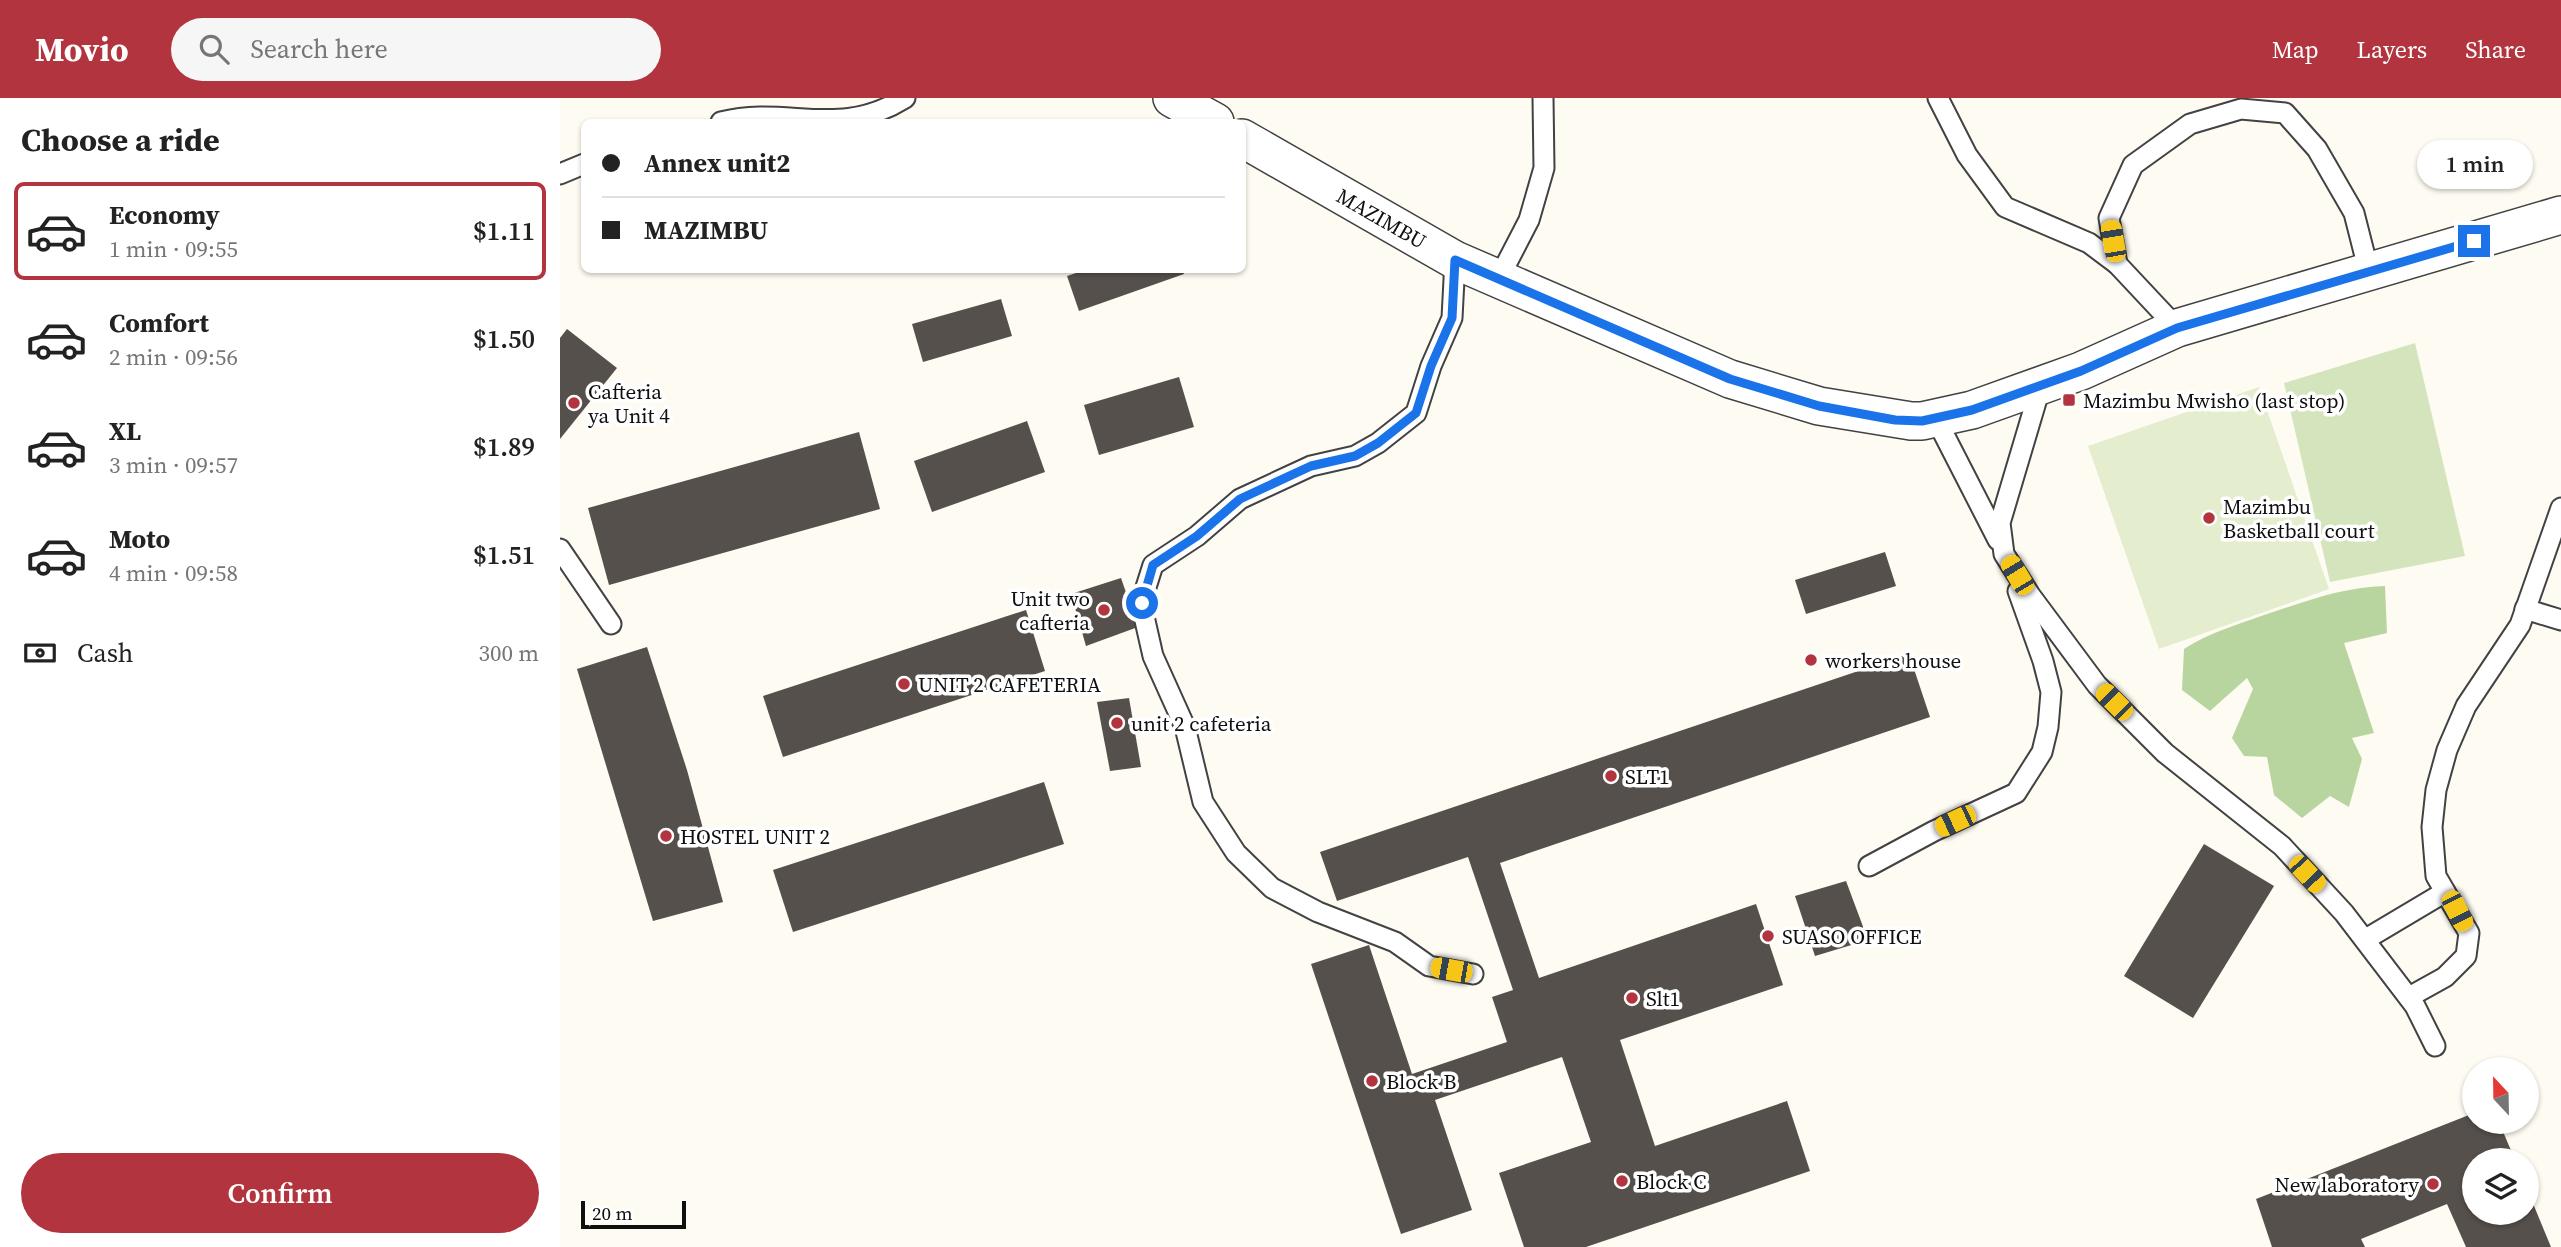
<!DOCTYPE html>
<html lang="en">
<head>
<meta charset="utf-8">
<style>
  :root { --surface:#fff; --page:#f6f6f6; --text:#222; --muted:#767676; --line:#e0e0e0; --accent:#b2343e }
  body { margin:0; font-family:"Source Serif 4",serif; background:var(--page); color:var(--text); height:100vh; display:flex; flex-direction:column; font-size:26px; white-space:nowrap }
  * { box-sizing:border-box; margin:0 }
  p { font-size:23px; color:var(--muted) }
  .icon { flex:none; width:38px; height:38px; fill:none; stroke:currentColor; stroke-width:2; stroke-linecap:round; stroke-linejoin:round }
  .map { position:relative; flex:1; overflow:hidden }
  .panel { display:flex; flex-direction:column; background:var(--surface); width:560px }
  .panel>* { flex:none }
  .guide { position:absolute; left:21px; top:21px; width:665px; height:154px; border-radius:10px; box-shadow:0 2px 5px #0004; display:grid; align-content:center; height:154px; padding:0 21px; background:var(--surface) }
  .needle { width:46px; rotate:338deg }
  .buttons { position:absolute; left:1902px; top:959px; display:grid; gap:14px }
  .buttons a { display:grid; place-items:center; width:77px; height:77px; border-radius:50%; background:var(--surface); box-shadow:0 2px 5px #0004; font-size:35px }
  .scale { position:absolute; left:21px; bottom:18px; width:105px; box-sizing:border-box; padding-left:7px; border:4px solid #0f0f0f; border-top:0; font-size:19px; line-height:24px; white-space:nowrap; color:#0f0f0f; -webkit-text-stroke:5px #fff; paint-order:stroke }
  .end { position:absolute; width:32px; height:32px; margin:-16px; border:9px solid #1a73e8; background:#fff; box-shadow:0 0 0 4px #fff }
  .from { border-radius:50% }
  .bubble { position:absolute; height:49px; border-radius:24px; background:var(--surface); box-shadow:0 2px 5px #0004; font-size:23px; font-weight:600; line-height:49px; text-align:center }
  .car { position:absolute; width:21px; height:42px; margin:-21px -10px; border-radius:9px; box-shadow:0 0 5px 2px #0007; background:linear-gradient(#f5c518 24%,#345 0 40%,#f5c518 0 76%,#345 0 86%,#f5c518 0) }
  .guide b { display:flex; align-items:center; gap:24px; height:66px; font-size:26px }
  .guide b+b { border-top:2px solid var(--line) }
  .guide i { width:18px; height:18px; background:var(--text) }
  ul { padding:0; list-style:none }
  li { display:flex; align-items:center; gap:21px; height:98px; margin:0 14px 10px; padding:0 7px; border:4px solid transparent; border-radius:10px }
  li div { flex:1 }
  li b { display:block; font-size:26px }
  li em { font-style:normal; font-weight:600 }
  li.on { border-color:var(--accent) }
  li>.icon { width:63px; height:63px; stroke-width:1.5 }
  h2 { padding:0 21px; font-size:32px; line-height:84px }
  .pay { display:flex; align-items:center; gap:18px; height:77px; padding:0 21px; font-size:26px }
  .pay p { margin-inline-start:auto }
  .cta { display:flex; gap:14px; margin-top:auto; padding:14px 21px }
  .cta a { flex:1; height:80px; border-radius:42px; background:var(--accent); color:#fff; font-size:28px; font-weight:600; line-height:80px; text-align:center }
  header { display:flex; align-items:center; gap:42px; box-sizing:border-box; height:98px; padding:0 35px; background:var(--accent); color:#fff }
  header strong { font-size:33px }
  nav { display:flex; gap:38px; margin-inline-start:auto; font-size:24px }
  .search { width:490px; height:63px; background:var(--page); display:flex; align-items:center; gap:18px; box-sizing:border-box; padding:0 24px; border-radius:38px; color:var(--muted); font-size:26px }
  main { display:flex; flex:1; min-height:0 }
  .map>svg:first-child { display:block }
  .green { fill:#d4e5be }
  .forest { fill:#b9d59f }
  .pitch { fill:#e4eecf }
  .building { fill:#56504c }
  .lines { fill:none; stroke-linecap:round; stroke-linejoin:round }
  .service-casing { stroke:#424242; stroke-width:23 }
  .minor-casing { stroke:#424242; stroke-width:40 }
  .service { stroke:#fff; stroke-width:19 }
  .minor { stroke:#fff; stroke-width:37 }
  .route { stroke:#1a73e8; stroke-width:9 }
  .poi-dot { fill:#b2343e; stroke:#fff; stroke-width:2.5 }
  .labels { text-anchor:middle; dominant-baseline:central; stroke-width:7; stroke-linejoin:round; paint-order:stroke }
  .street-label { font-size:21px; fill:#0f0f0f; stroke:#fff }
  .poi-label { font-size:21px; fill:#0f0f0f; stroke:#fff; text-anchor:start }
</style>
</head>
<body>
<header>
<strong>Movio</strong>
<div class="search"><svg class="icon" aria-label="search" viewBox="0 0 24 24"><circle cx="10" cy="10" r="6"/><path d="M15 15l6 6"/></svg>Search here</div>
<nav><a>Map</a><a>Layers</a><a>Share</a></nav>
</header>
<main>
<section class="panel">
<h2>Choose a ride</h2>
<ul>
<li class="on"><svg class="icon" aria-label="car" viewBox="0 0 24 24"><path d="M5 17H2v-5l4-1 3-4h7l3 4 3 1v5h-3M9 17h6M6 11h13"/><circle cx="7" cy="17" r="2"/><circle cx="17" cy="17" r="2"/></svg><div><b>Economy</b><p>1 min · 09:55</p></div><em>$1.11</em></li>
<li><svg class="icon" aria-label="car" viewBox="0 0 24 24"><path d="M5 17H2v-5l4-1 3-4h7l3 4 3 1v5h-3M9 17h6M6 11h13"/><circle cx="7" cy="17" r="2"/><circle cx="17" cy="17" r="2"/></svg><div><b>Comfort</b><p>2 min · 09:56</p></div><em>$1.50</em></li>
<li><svg class="icon" aria-label="car" viewBox="0 0 24 24"><path d="M5 17H2v-5l4-1 3-4h7l3 4 3 1v5h-3M9 17h6M6 11h13"/><circle cx="7" cy="17" r="2"/><circle cx="17" cy="17" r="2"/></svg><div><b>XL</b><p>3 min · 09:57</p></div><em>$1.89</em></li>
<li><svg class="icon" aria-label="car" viewBox="0 0 24 24"><path d="M5 17H2v-5l4-1 3-4h7l3 4 3 1v5h-3M9 17h6M6 11h13"/><circle cx="7" cy="17" r="2"/><circle cx="17" cy="17" r="2"/></svg><div><b>Moto</b><p>4 min · 09:58</p></div><em>$1.51</em></li>
</ul>
<div class="pay"><svg class="icon" aria-label="cash" viewBox="0 0 24 24"><path d="M3 7h18v10H3z"/><circle cx="12" cy="12" r="2"/></svg>Cash<p>300 m</p></div>
<div class="cta"><a>Confirm</a></div>
</section>
<div class="map">
<svg width="2001" height="1149" viewBox="0 0 2001 1149">
  <rect width="100%" height="100%" fill="#fefbf2"/>
  <!-- green -->
  <path class="green" d="M1855 245 1905 458 1770 484 1724 285Z"/>
  <!-- forest -->
  <path class="forest" d="M1825 488 1827 535 1784 545 1814 635 1792 640 1802 661 1789 709 1770 698 1742 720 1714 697 1707 659 1684 658 1672 640 1693 591 1687 580 1650 613 1622 592 1624 551C1649 535 1676 527 1704 517 1744 504 1782 489 1825 488Z"/>
  <!-- pitch -->
  <path class="pitch" d="M1699 289 1769 491 1599 551 1528 348Z"/>
  <!-- building -->
  <g class="building">
    <path d="M525 172H623L624 176 519 213 507 178Z"/>
    <path d="M441 201 452 238 363 264 352 226Z"/>
    <path d="M7 231 57 270 0 341V240Z"/>
    <path d="M619 279 634 329 539 357 524 307Z"/>
    <path d="M467 323 485 374 372 414 354 363Z"/>
    <path d="M299 334 320 411 49 487 28 410Z"/>
    <path d="M1325 454 1336 488 1246 516 1235 482Z"/>
    <path d="M561 480 578 529 526 548 511 496Z"/>
    <path d="M466 512 485 573 223 659 203 598Z"/>
    <path d="M87 549 127 672 163 804 93 823 17 571Z"/>
    <path d="M1349 556 1370 619 940 765 979 880 1196 806 1223 887 1060 942 1095 1048 1227 1003 1250 1073 1026 1149H964L939 1075 1031 1044 1002 959 875 1002 912 1112 841 1136 751 866 809 847 852 976 947 944 932 899 953 892 908 759 777 803 760 754Z"/>
    <path d="M569 600 581 669 550 673 537 604Z"/>
    <path d="M484 684 504 746 233 834 213 772Z"/>
    <path d="M1644 746 1714 788 1633 920 1564 878Z"/>
    <path d="M1286 783 1308 842 1255 858 1235 798Z"/>
    <path d="M1914 1015V1024H1939L1955 1062H1914V1115H1967V1091L1991 1149H1906L1887 1106 1801 1141 1805 1149H1712L1696 1101Z"/>
  </g>
  <g class="lines">
    <!-- service casing -->
    <g class="service-casing">
      <g id="service">
        <path d="M1378 0 1407 57 1445 109 1529 145 1557 166 1617 230"/>
        <path d="M161 24C228 7 278 42 345 0"/>
        <path d="M0 76 24 66"/>
        <path d="M895 162 892 220 871 268 856 315 818 345 795 358 751 368 680 401 637 438 593 467 581 505 593 558 625 629 643 704 676 755 712 790 758 814 835 844 869 868 913 876"/>
        <path d="M1557 166 1549 120 1573 67 1630 26 1681 11 1725 15 1757 51 1794 115 1809 174"/>
        <path d="M939 180 969 122 984 70 983 0"/>
        <path d="M1481 287 1440 425 1444 456 1470 497 1537 587 1605 655 1722 748 1784 815 1855 908 1875 948"/>
        <path d="M1376 321 1438 442"/>
        <path d="M0 451 51 526"/>
        <path d="M1965 511 2001 522"/>
        <path d="M1309 768 1374 733 1456 695 1482 654 1488 629 1491 594 1483 563 1458 493"/>
        <path d="M1806 841 1885 794"/>
        <path d="M1849 899 1885 879 1906 858 1909 835 1876 778 1872 729 1876 692 1887 652 1906 608 1960 527 2001 410"/>
      </g>
    </g>
    <!-- minor casing -->
    <g class="minor-casing">
      <g id="minor">
        <path d="M612 0 655 24"/>
        <path id="s1" d="M682 40 895 162 1170 281 1259 308 1351 323H1362L1412 312 1521 273 1617 230 2001 117"/>
      </g>
    </g>
    <!-- service -->
    <use href="#service" class="service"/>
    <!-- minor -->
    <use href="#minor" class="minor"/>
  </g>
  <g class="lines">
    <!-- route -->
    <path class="route" d="M582 505 593 467 637 438 680 401 751 368 795 358 818 345 856 315 871 268 892 220 895 162 1170 281 1259 308 1335 322 1362 323 1412 312 1521 273 1617 230 1914 143"/>
  </g>
  <!-- markers -->
  <g class="poi-dot">
    <rect x="1502" y="295" width="14" height="14" rx="3.5"/>
    <circle cx="14" cy="305" r="7"/>
    <circle cx="1649" cy="420" r="7"/>
    <circle cx="544" cy="512" r="7"/>
    <circle cx="1251" cy="562" r="7"/>
    <circle cx="344" cy="586" r="7"/>
    <circle cx="557" cy="625" r="7"/>
    <circle cx="1051" cy="678" r="7"/>
    <circle cx="106" cy="738" r="7"/>
    <circle cx="1208" cy="838" r="7"/>
    <circle cx="1072" cy="900" r="7"/>
    <circle cx="812" cy="983" r="7"/>
    <circle cx="1062" cy="1083" r="7"/>
    <circle cx="1873" cy="1086" r="7"/>
  </g>
  <g class="labels">
    <!-- street labels -->
    <g class="street-label">
      <text stroke="none"><textPath href="#s1" startOffset="161">MAZIMBU</textPath></text>
    </g>
    <!-- poi labels -->
    <g class="poi-label">
      <text x="28" y="293">Cafteria<tspan x="28" dy="24">ya Unit 4</tspan></text>
      <text x="1523" y="302">Mazimbu Mwisho (last stop)</text>
      <text x="1663" y="408">Mazimbu<tspan x="1663" dy="24">Basketball court</tspan></text>
      <text x="530" y="500" text-anchor="end">Unit two<tspan x="530" dy="24">cafteria</tspan></text>
      <text x="1265" y="562">workers house</text>
      <text x="358" y="586">UNIT 2 CAFETERIA</text>
      <text x="571" y="625">unit 2 cafeteria</text>
      <text x="1065" y="678">SLT1</text>
      <text x="120" y="738">HOSTEL UNIT 2</text>
      <text x="1222" y="838">SUASO OFFICE</text>
      <text x="1086" y="900">Slt1</text>
      <text x="826" y="983">Block B</text>
      <text x="1076" y="1083">Block C</text>
      <text x="1859" y="1086" text-anchor="end">New laboratory</text>
    </g>
  </g>
</svg>
<div class="buttons">
<a><svg class="needle" viewBox="-14 -14 28 28"><path d="M0-13l5 13h-10z" fill="#e53935"/><path d="M0 13l5-13h-10z" fill="#767676"/></svg></a>
<a><svg class="icon" aria-label="layers" viewBox="0 0 24 24"><path d="M12 4l9 5-9 5-9-5zM3 14l9 5 9-5"/></svg></a>
</div>
<div class="scale">20 m</div>
<i class="end from" style="left:582px;top:505px"></i>
<i class="end" style="left:1914px;top:143px"></i>
<div class="bubble" style="left:1857px;top:42px;width:116px">1 min</div>
<i class="car" style="left:1553px;top:143px;rotate:350deg"></i>
<i class="car" style="left:1457px;top:477px;rotate:329deg"></i>
<i class="car" style="left:1554px;top:604px;rotate:315deg"></i>
<i class="car" style="left:1395px;top:723px;rotate:245deg"></i>
<i class="car" style="left:1747px;top:776px;rotate:137deg"></i>
<i class="car" style="left:1897px;top:813px;rotate:153deg"></i>
<i class="car" style="left:891px;top:872px;rotate:280deg"></i>
<div class="guide">
<b><i class="from"></i>Annex unit2</b>
<b><i></i>MAZIMBU</b>
</div>
</div>
</main>
</body>
</html>
